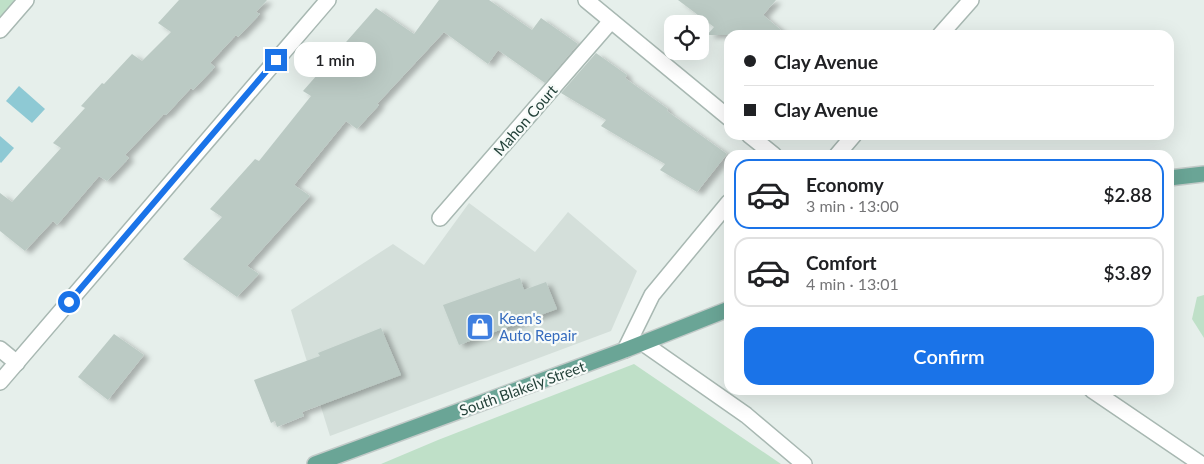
<!DOCTYPE html>
<html lang="en">
<head>
<meta charset="utf-8">
<style>
  :root { --surface:#fff; --page:#f2f2f2; --text:#202124; --muted:#757577; --line:#e0e0e0; --accent:#1a73e8 }
  body { margin:0; font-family:Lato,sans-serif; background:var(--page); color:var(--text); height:100vh; display:flex; flex-direction:column; font-size:19px; white-space:nowrap }
  * { box-sizing:border-box; margin:0 }
  p { font-size:16px; color:var(--muted) }
  .icon { flex:none; width:28px; height:28px; fill:none; stroke:currentColor; stroke-width:2; stroke-linecap:round; stroke-linejoin:round }
  .map { position:relative; flex:1; overflow:hidden }
  .side { position:absolute; left:724px; top:150px; width:450px; height:245px; display:flex; flex-direction:column; background:var(--surface); border-radius:15px; box-shadow:0 5px 20px #0002 }
  .side>* { flex:none }
  .banner { position:absolute; left:724px; top:30px; width:450px; height:110px; border-radius:15px; box-shadow:0 5px 20px #0002; display:grid; align-content:center; height:110px; padding:0 20px; background:var(--surface) }
  .buttons { position:absolute; left:664px; top:15px; display:grid; gap:10px }
  .buttons a { display:grid; place-items:center; width:45px; height:45px; border-radius:10px; background:var(--surface); box-shadow:0 5px 20px #0002; font-size:25px }
  .end { position:absolute; width:22px; height:22px; margin:-11px; border:6px solid #1a73e8; background:#fff; box-shadow:0 0 0 2px #fff }
  .from { border-radius:50% }
  .bubble { position:absolute; height:35px; border-radius:15px; background:var(--surface); box-shadow:0 5px 20px #0002; font-size:16px; font-weight:600; line-height:35px; text-align:center }
  .banner b { display:flex; align-items:center; gap:18px; height:48px; font-size:19px }
  .banner b+b { border-top:1px solid var(--line) }
  .banner i { width:12px; height:12px; background:var(--text) }
  ul { padding:9px 0 0; list-style:none }
  li { display:flex; align-items:center; gap:15px; height:70px; margin:0 10px 8px; padding:0 10px; border:2px solid var(--line); border-radius:15px }
  li div { flex:1 }
  li b { display:block; font-size:19px }
  li em { font-style:normal; font-weight:600 }
  li.current { border-color:var(--accent) }
  li>.icon { width:45px; height:45px; stroke-width:1.5 }
  .cta { display:flex; gap:10px; margin-top:auto; padding:10px 20px }
  .cta a { flex:1; height:58px; border-radius:15px; background:var(--accent); color:#fff; font-size:20px; font-weight:600; line-height:58px; text-align:center }
  .map>svg:first-child { display:block }
  .built { fill:#d4dfda }
  .green { fill:#bfe0c8 }
  .water { fill:#8ec9d4 }
  .building { fill:#bbcac4; filter:url(#shadow) }
  .lines { fill:none; stroke-linecap:round; stroke-linejoin:round }
  .minor-casing { stroke:#a8b8b2; stroke-width:18 }
  .major-casing { stroke:#c2cac8; stroke-width:18 }
  .minor { stroke:#fff; stroke-width:15 }
  .major { stroke:#6aa596; stroke-width:15 }
  .route { stroke:#1a73e8; stroke-width:6 }
  .labels { text-anchor:middle; dominant-baseline:central; stroke-width:4.5; stroke-linejoin:round; paint-order:stroke }
  .street-label { font-size:15px; fill:#24423a; stroke:#f7fbf9 }
  .shop-label { font-size:15px; fill:#366cbe; stroke:#f7fbf9; text-anchor:start }
</style>
</head>
<body>
<div class="map">
<svg width="1204" height="464" viewBox="0 0 1204 464">
  <defs>
    <filter id="shadow"><feDropShadow dx="5.5" dy="3" stdDeviation="2.5" flood-color="#0004"/></filter>
  </defs>
  <rect width="100%" height="100%" fill="#e6efeb"/>
  <!-- built -->
  <path class="built" d="M469 203 535 252 568 212 637 271 611 331 330 436 291 310 393 244 424 265Z"/>
  <!-- green -->
  <g class="green">
    <path d="M0 0H25L0 26Z"/>
    <path d="M1204 295V338L1192 319 1197 297Z"/>
    <path d="M634 364 781 464H381L438 440Z"/>
  </g>
  <!-- water -->
  <g class="water">
    <path d="M19 86 45 109 32 123 6 101Z"/>
    <path d="M0 136 14 148 1 163 0 162Z"/>
  </g>
  <!-- building -->
  <g class="building">
    <path d="M179 0H267L256 12 260 14 238 37 236 35 210 63 215 67 193 90 191 88 166 115 164 114 125 155 129 158 107 181 99 176 57 225 53 221 25 251 0 231V193L12 202 61 148 53 143 85 108 81 106 102 83 104 84 132 54 142 61 171 32 158 23Z"/>
    <path d="M439 0H489L532 30 541 18 578 44 545 83 498 50 488 64 444 32 377 104 379 105 357 129 346 121 294 185 310 196 247 266 259 274 237 297 183 259 222 217 210 209 255 159 259 161 311 96 303 91 376 8 414 34Z"/>
    <path d="M678 0H776L763 15 787 35H707L714 27Z"/>
    <path d="M596 53 627 75 625 78 668 109 667 111 727 154 697 192 660 170 665 164 601 126 606 120 561 93Z"/>
    <path d="M520 278 524 290 546 282 557 309 459 345 443 305Z"/>
    <path d="M381 328 401 375 302 412 304 416 277 427 275 421 271 423 254 380 320 356 318 353Z"/>
    <path d="M114 334 144 355 108 400 78 377Z"/>
  </g>
  <g class="lines">
    <!-- minor casing -->
    <g class="minor-casing">
      <g id="minor">
        <path d="M586 0 729 118"/>
        <path d="M0 30 26 0"/>
        <path d="M940 35 971 0"/>
        <path d="M749 135 774 155"/>
        <path d="M837 155 854 135"/>
        <path d="M440 218 611 21"/>
        <path d="M643 343 746 415 804 464"/>
        <path d="M0 349 17 363"/>
        <path d="M625 350 652 295 729 202"/>
        <path d="M0 382 328 0"/>
        <path d="M1092 390 1201 464"/>
      </g>
    </g>
    <!-- major casing -->
    <g class="major-casing">
      <g id="major">
        <path d="M1169 178 1204 174"/>
        <path d="M315 464 625 350 729 309"/>
      </g>
    </g>
    <!-- minor -->
    <use href="#minor" class="minor"/>
    <!-- major -->
    <use href="#major" class="major"/>
  </g>
  <g class="lines">
    <!-- route -->
    <path class="route" d="M69 302 276 60"/>
  </g>
  <!-- icons -->
  <defs>
    <g id="shop-square" transform="scale(1.4375)"><rect x="-9" y="-9" width="18" height="18" rx="4" fill="#3f7fe0" stroke="#f7fbf9"/><path d="M-5-2.5h2.3a2.7 3.5 0 0 1 5.4 0H5L5.5 6h-11ZM-1.5-2.5h3a1.5 2.3 0 0 0-3 0Z" fill="#fff"/></g>
  </defs>
  <g fill-rule="evenodd">
    <use href="#shop-square" x="480" y="327"/>
  </g>
  <g class="labels">
    <!-- street labels -->
    <g class="street-label">
      <text transform="translate(525 120) rotate(-49)">Mahon Court</text>
      <text transform="translate(522 388) rotate(-20)">South Blakely Street</text>
    </g>
    <!-- shop labels -->
    <g class="shop-label">
      <text x="499" y="318">Keen's<tspan x="499" dy="17">Auto Repair</tspan></text>
    </g>
  </g>
</svg>
<div class="buttons">
<a><svg class="icon" aria-label="locate" viewBox="0 0 24 24"><circle cx="12" cy="12" r="6"/><path d="M12 2v4M12 18v4M2 12h4M18 12h4"/></svg></a>
</div>
<i class="end from" style="left:69px;top:302px"></i>
<i class="end" style="left:276px;top:60px"></i>
<div class="bubble" style="left:294px;top:42px;width:82px">1 min</div>
<div class="banner">
<b><i class="from"></i>Clay Avenue</b>
<b><i></i>Clay Avenue</b>
</div>
<section class="side">
<ul>
<li class="current"><svg class="icon" aria-label="car" viewBox="0 0 24 24"><path d="M5 17H2v-5l4-1 3-4h7l3 4 3 1v5h-3M9 17h6M6 11h13"/><circle cx="7" cy="17" r="2"/><circle cx="17" cy="17" r="2"/></svg><div><b>Economy</b><p>3 min · 13:00</p></div><em>$2.88</em></li>
<li><svg class="icon" aria-label="car" viewBox="0 0 24 24"><path d="M5 17H2v-5l4-1 3-4h7l3 4 3 1v5h-3M9 17h6M6 11h13"/><circle cx="7" cy="17" r="2"/><circle cx="17" cy="17" r="2"/></svg><div><b>Comfort</b><p>4 min · 13:01</p></div><em>$3.89</em></li>
</ul>
<div class="cta"><a>Confirm</a></div>
</section>
</div>
</body>
</html>
